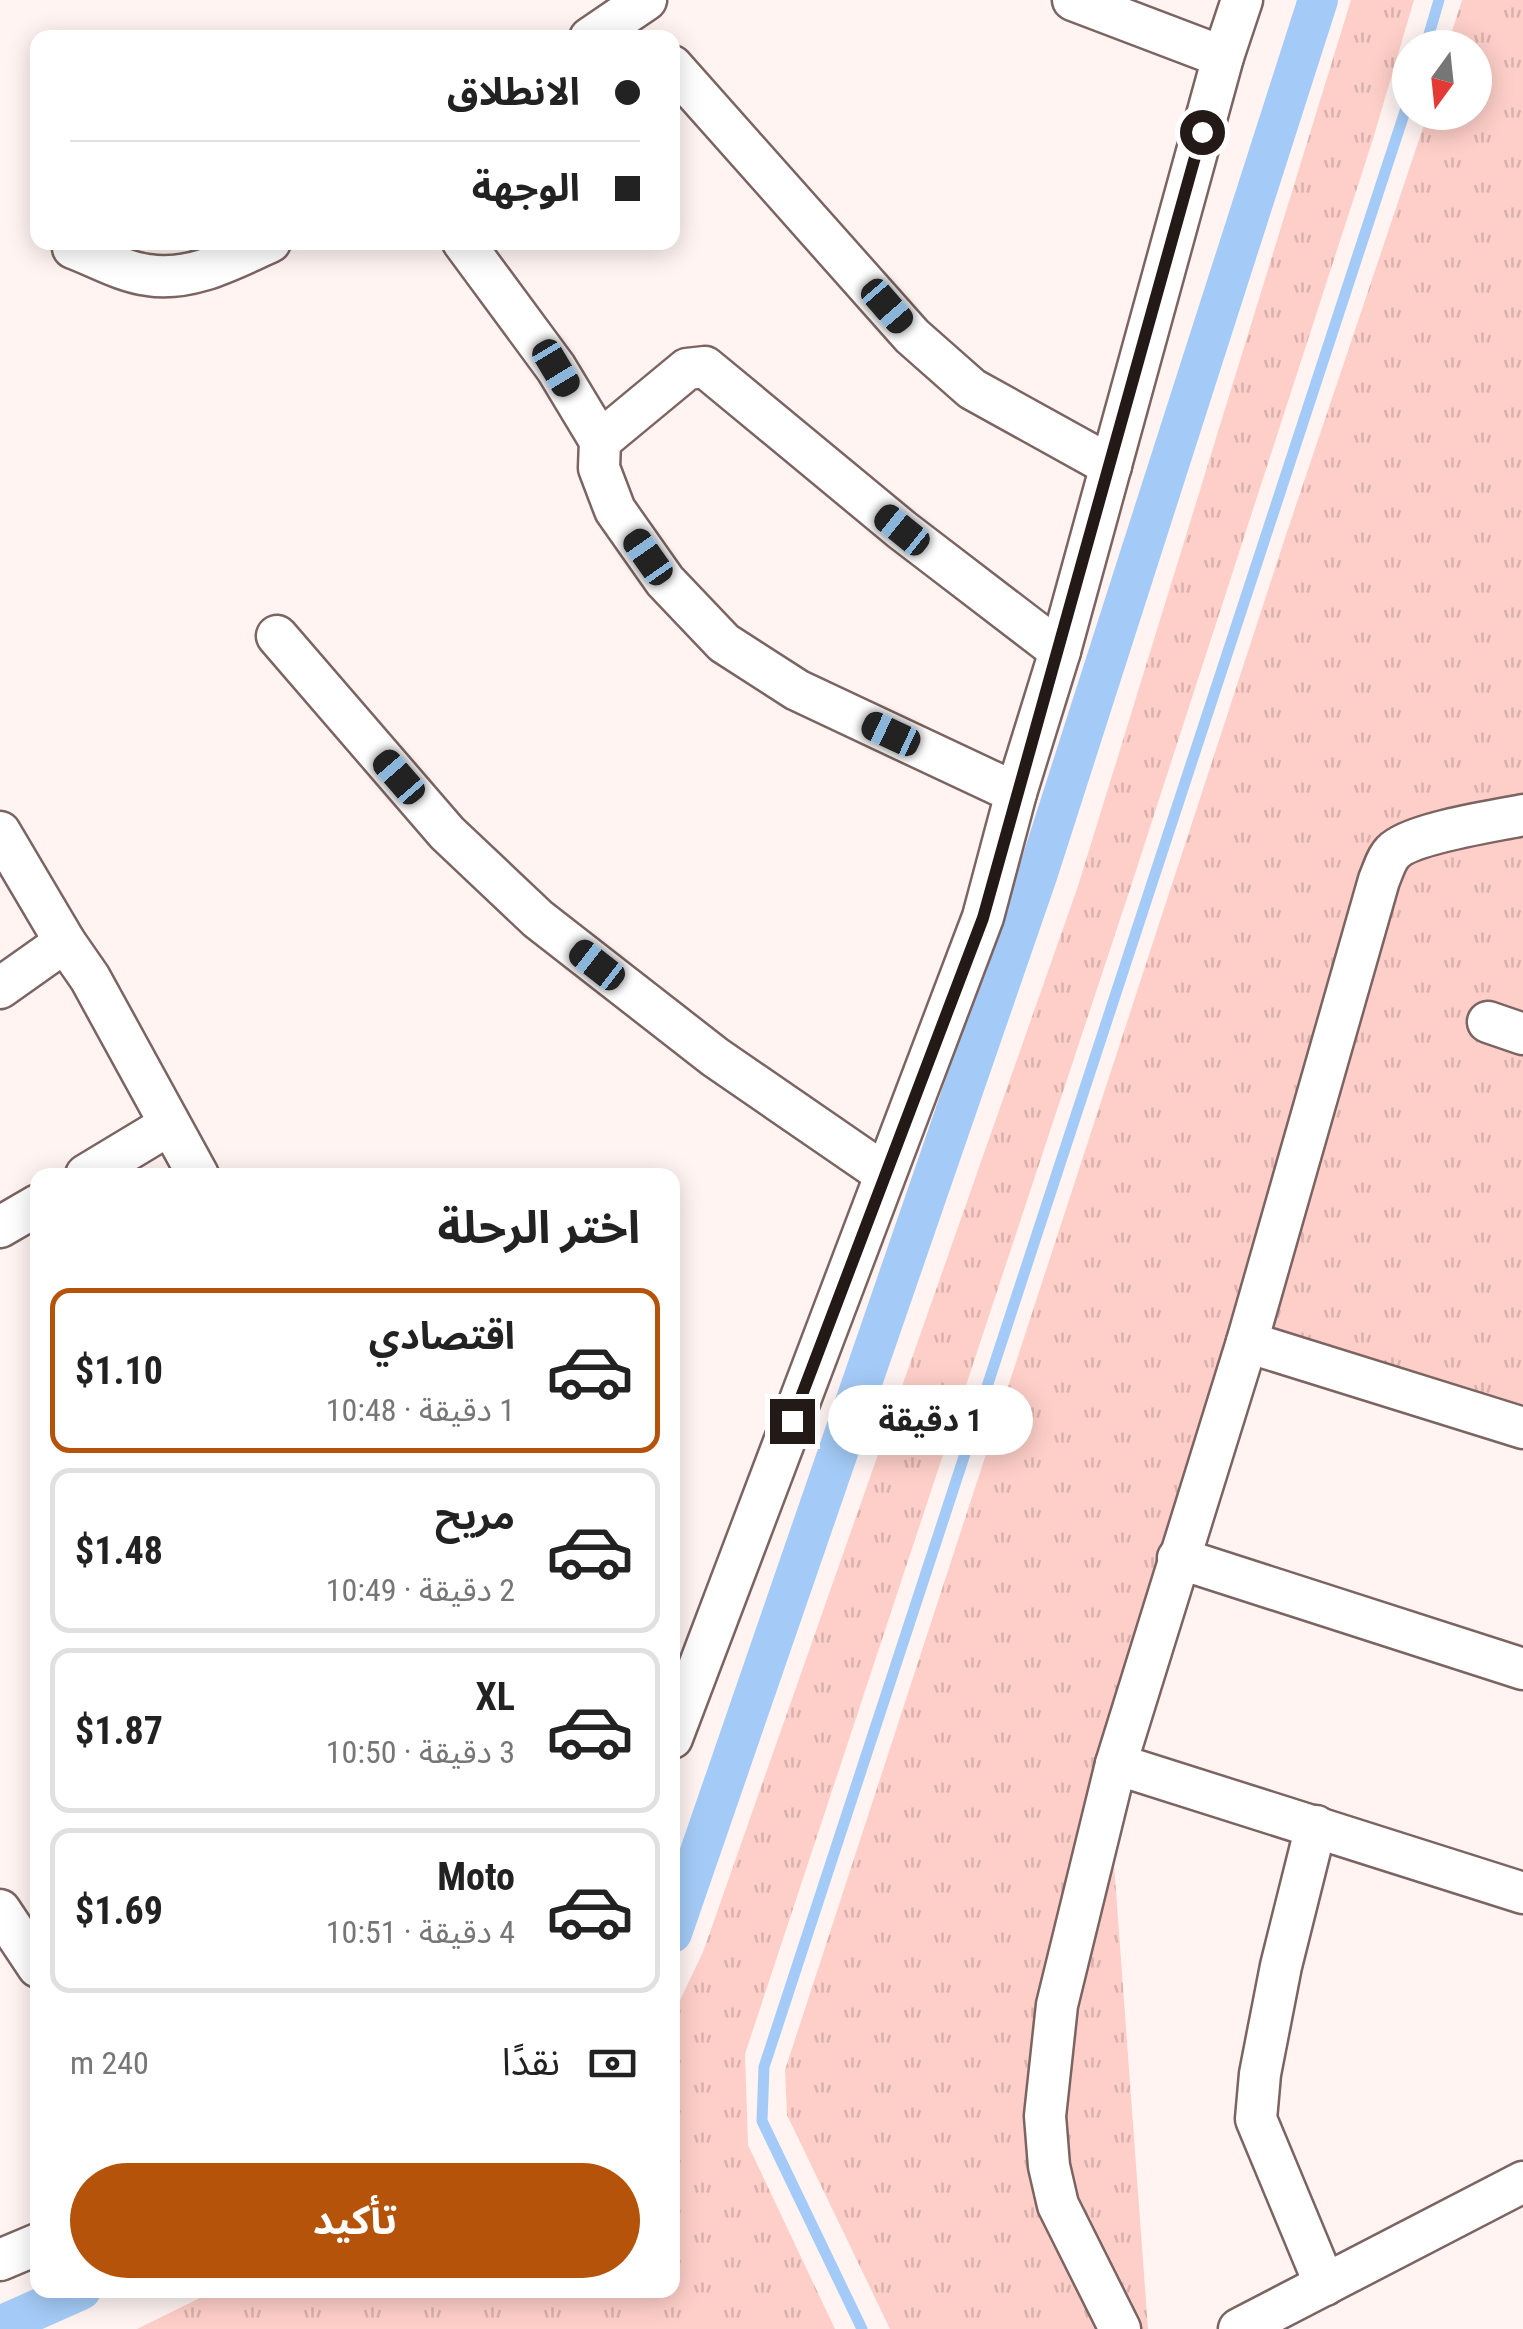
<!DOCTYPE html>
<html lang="ar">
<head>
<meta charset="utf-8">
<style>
  :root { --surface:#fff; --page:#f2f2f2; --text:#222; --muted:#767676; --line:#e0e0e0; --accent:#b45309 }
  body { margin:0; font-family:"Roboto Condensed","Noto Sans Arabic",sans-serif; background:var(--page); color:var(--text); direction:rtl; height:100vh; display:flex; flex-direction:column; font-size:38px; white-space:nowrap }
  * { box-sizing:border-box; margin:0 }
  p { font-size:32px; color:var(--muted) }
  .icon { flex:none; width:55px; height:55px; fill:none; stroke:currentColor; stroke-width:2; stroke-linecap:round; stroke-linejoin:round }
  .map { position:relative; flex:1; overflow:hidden; direction:ltr }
  .panel { position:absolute; left:30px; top:1168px; width:650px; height:1130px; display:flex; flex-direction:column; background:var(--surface); border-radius:20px; box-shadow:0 5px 25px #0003; direction:rtl }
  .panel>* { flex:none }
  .banner { position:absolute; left:30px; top:30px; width:650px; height:220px; border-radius:20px; box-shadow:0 5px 25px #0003; direction:rtl; display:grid; align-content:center; height:220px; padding:0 40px; background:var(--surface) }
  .needle { width:65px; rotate:195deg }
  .buttons { position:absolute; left:1392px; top:30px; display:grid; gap:20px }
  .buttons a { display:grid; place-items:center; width:100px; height:100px; border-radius:50%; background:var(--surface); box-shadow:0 5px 25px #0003; font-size:50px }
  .end { position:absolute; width:45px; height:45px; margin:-22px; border:12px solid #231a18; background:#fff; box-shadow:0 0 0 5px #fff }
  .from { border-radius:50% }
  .bubble { position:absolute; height:70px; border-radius:35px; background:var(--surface); box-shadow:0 5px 25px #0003; font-size:32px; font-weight:700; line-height:70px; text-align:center; direction:rtl }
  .car { position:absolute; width:30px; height:60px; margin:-30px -15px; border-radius:12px; box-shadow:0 0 8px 2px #0007; background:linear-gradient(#222 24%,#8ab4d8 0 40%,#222 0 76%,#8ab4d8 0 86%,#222 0) }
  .banner b { display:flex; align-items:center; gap:35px; height:95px; font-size:38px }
  .banner b+b { border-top:2px solid var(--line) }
  .banner i { width:25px; height:25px; background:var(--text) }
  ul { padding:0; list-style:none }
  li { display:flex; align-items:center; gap:30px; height:165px; margin:0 20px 15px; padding:0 20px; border:5px solid var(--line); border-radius:20px }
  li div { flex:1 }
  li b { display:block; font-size:38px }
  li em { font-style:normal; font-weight:700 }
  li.on { border-color:var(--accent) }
  li>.icon { width:90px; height:90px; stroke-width:1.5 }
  h2 { padding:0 40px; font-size:45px; line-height:120px }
  .pay { display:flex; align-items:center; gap:25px; height:110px; padding:0 40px; font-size:38px }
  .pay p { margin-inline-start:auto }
  .cta { display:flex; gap:20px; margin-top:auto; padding:20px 40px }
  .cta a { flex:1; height:115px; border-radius:60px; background:var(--accent); color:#fff; font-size:40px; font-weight:700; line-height:115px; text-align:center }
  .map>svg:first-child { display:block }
  .grass { fill:url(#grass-tufts) }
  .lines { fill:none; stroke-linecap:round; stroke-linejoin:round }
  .stream { stroke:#a4cbf7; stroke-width:11 }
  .canal { stroke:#a4cbf7; stroke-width:40 }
  .minor-casing { stroke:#7b6461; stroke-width:45 }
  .minor { stroke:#fff; stroke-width:40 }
  .route { stroke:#231a18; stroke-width:12 }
</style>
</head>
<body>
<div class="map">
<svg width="1523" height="2329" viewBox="0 0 1523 2329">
  <defs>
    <pattern id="grass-tufts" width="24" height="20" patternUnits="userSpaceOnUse" patternTransform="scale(2.5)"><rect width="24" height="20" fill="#fecfc8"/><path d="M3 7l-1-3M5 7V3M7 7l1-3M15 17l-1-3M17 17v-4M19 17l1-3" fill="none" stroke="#d9b1ab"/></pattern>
  </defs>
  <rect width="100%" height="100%" fill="#fff4f2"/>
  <!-- grass -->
  <g class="grass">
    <path d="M1351 0H1414L1373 139 1131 886 745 2054 748 2145 835 2329H137L216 2290H672L673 2015 703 1952 1078 886Z"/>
    <path d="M1462 0H1523V1450L1241 1364 1111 1823 1148 2329H890L787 2115 785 2070 1284 541 1428 113 1475 112V48L1447 47Z"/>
  </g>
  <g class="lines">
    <!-- stream -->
    <g class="stream">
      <path d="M1425 48 1439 0"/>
      <path d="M862 2329 762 2121 764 2067 1410 96"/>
    </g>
    <!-- canal -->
    <g class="canal">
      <path d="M672 1933 1038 873 1318 0"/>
      <path d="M0 2326 81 2290"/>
    </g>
    <!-- minor casing -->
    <g class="minor-casing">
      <g id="minor">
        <path d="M1073 0 1223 57"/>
        <path d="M590 38 646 0"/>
        <path d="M672 66 912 336 972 389 1111 466"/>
        <path d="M463 242 556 368 600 441 599 468 615 510 665 581 724 643 797 690 1016 793"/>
        <path d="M73 248C97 257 123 272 148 275 191 282 232 259 270 242"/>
        <path d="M600 441 687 369 705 367 902 530 1060 651"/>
        <path d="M277 636 447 833 538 919 715 1057 885 1174"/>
        <path d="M0 832 65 942 90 978 198 1175"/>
        <path d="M0 988 65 942"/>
        <path d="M1488 1022 1523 1034"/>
        <path d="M86 1175 169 1125"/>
        <path d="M0 1227 38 1205"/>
        <path d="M1247 1342 1523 1428"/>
        <path d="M1178 1558 1523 1669"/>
        <path d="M672 1738 983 917 1016 793 1060 651 1223 57 1242 0"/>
        <path d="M1116 1764 1523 1893"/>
        <path d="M1316 1826 1281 1966 1260 2074 1256 2119 1325 2285"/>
        <path d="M0 1910 38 1967"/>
        <path d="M0 2260 38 2244"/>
        <path d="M1120 2329 1058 2205 1049 2166 1045 2116 1057 2005 1116 1764 1247 1342 1379 880C1383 871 1386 859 1393 852 1411 833 1495 821 1523 815"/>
        <path d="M1239 2329 1523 2182"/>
      </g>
    </g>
    <!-- minor -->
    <use href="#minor" class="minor"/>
  </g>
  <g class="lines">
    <!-- route -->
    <path class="route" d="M792 1421 983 918 1202 132"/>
  </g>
</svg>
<div class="buttons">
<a><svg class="needle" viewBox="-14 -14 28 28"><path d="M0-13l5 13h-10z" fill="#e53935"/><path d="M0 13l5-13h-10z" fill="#767676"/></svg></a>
</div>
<i class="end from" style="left:1202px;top:132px"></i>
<i class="end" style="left:792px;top:1421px"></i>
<div class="bubble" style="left:828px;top:1385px;width:205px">1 دقيقة</div>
<i class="car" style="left:887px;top:306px;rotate:139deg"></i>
<i class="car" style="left:556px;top:368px;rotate:149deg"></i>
<i class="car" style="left:902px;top:530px;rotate:309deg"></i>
<i class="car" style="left:648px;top:557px;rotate:325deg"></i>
<i class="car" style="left:891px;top:734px;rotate:295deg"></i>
<i class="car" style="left:399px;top:777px;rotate:319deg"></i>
<i class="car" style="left:597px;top:965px;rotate:308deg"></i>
<div class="banner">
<b><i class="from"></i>الانطلاق</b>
<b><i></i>الوجهة</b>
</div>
<section class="panel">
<h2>اختر الرحلة</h2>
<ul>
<li class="on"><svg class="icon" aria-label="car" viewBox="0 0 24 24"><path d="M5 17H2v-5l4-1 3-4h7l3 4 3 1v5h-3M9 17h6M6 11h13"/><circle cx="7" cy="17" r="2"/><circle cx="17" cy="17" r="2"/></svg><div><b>اقتصادي</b><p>1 دقيقة · 10:48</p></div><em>$1.10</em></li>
<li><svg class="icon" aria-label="car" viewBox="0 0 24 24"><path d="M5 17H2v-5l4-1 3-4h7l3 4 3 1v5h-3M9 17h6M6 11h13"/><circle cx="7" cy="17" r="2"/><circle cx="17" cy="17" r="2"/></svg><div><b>مريح</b><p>2 دقيقة · 10:49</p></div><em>$1.48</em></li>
<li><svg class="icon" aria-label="car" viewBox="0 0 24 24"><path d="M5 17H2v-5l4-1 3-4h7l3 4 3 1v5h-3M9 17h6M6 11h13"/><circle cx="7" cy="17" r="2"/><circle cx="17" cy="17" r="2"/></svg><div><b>XL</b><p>3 دقيقة · 10:50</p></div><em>$1.87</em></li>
<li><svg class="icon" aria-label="car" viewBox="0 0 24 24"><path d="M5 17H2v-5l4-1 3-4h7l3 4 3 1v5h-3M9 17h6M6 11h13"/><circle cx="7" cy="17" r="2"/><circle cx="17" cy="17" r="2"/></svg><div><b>Moto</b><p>4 دقيقة · 10:51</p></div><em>$1.69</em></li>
</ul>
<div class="pay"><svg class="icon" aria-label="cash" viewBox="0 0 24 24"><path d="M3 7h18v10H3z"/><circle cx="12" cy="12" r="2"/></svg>نقدًا<p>240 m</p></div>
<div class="cta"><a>تأكيد</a></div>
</section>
</div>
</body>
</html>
